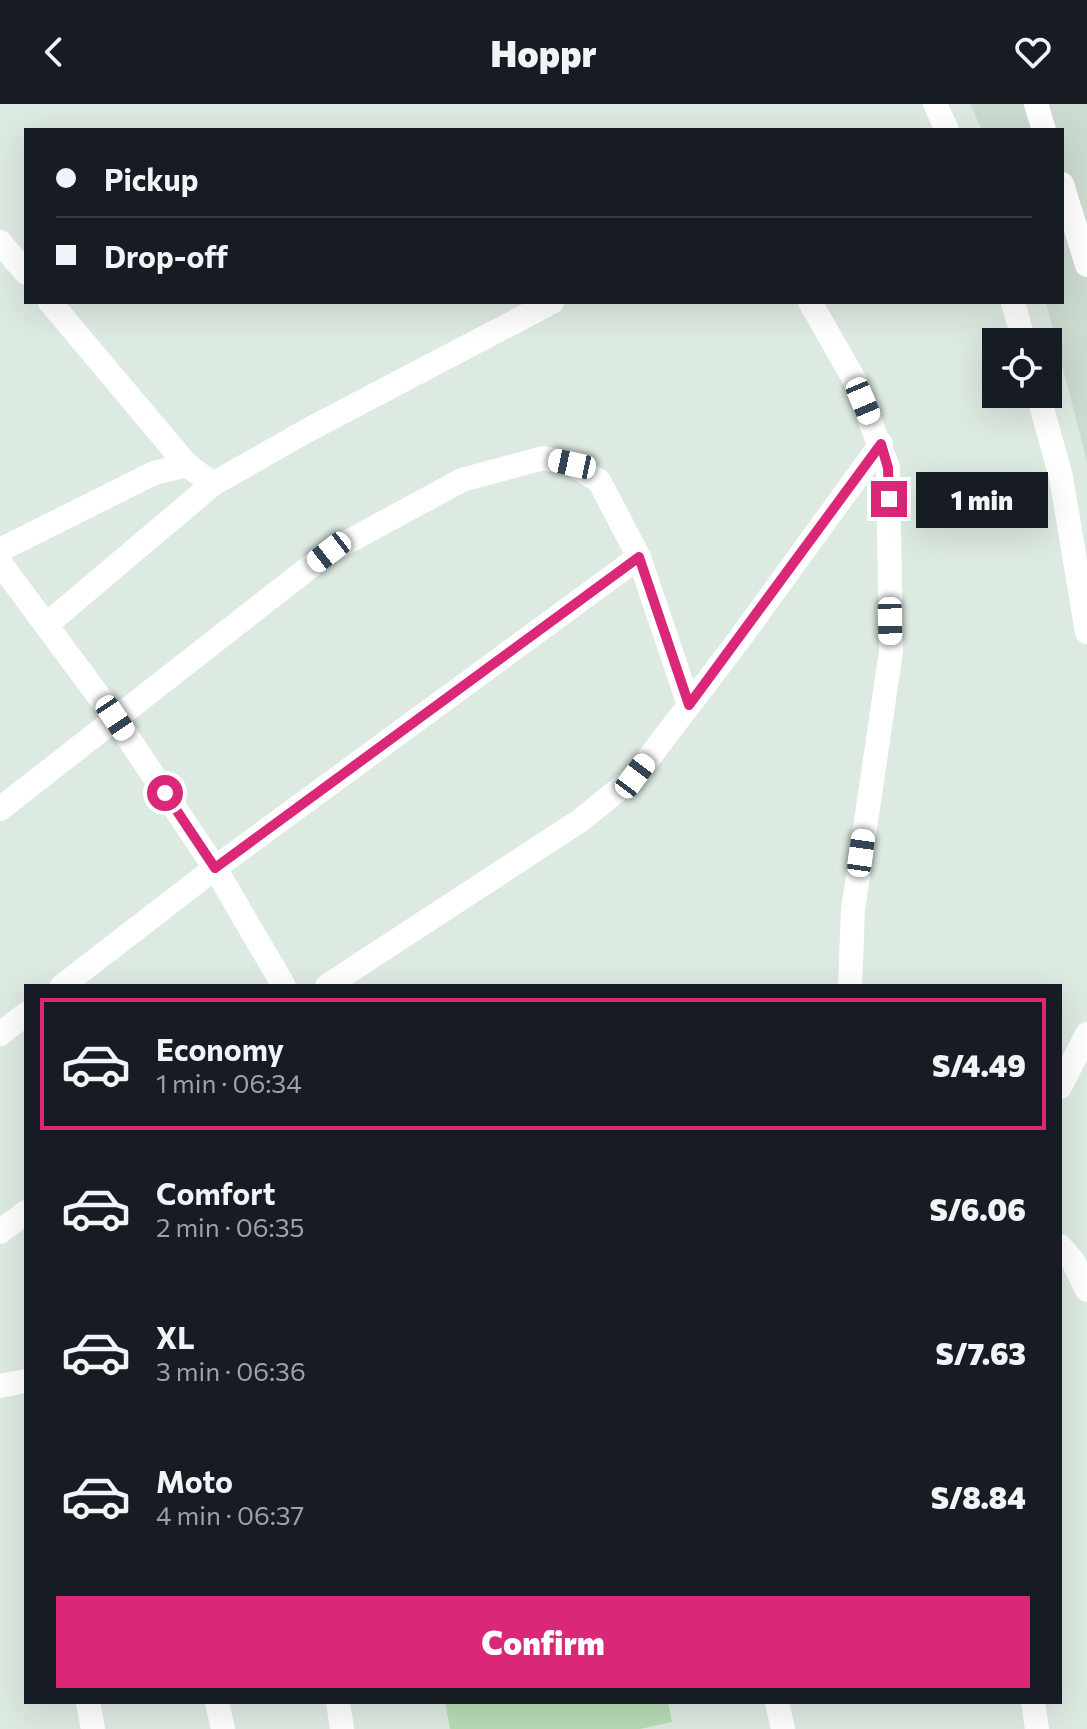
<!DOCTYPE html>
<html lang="en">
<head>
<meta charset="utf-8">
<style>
  :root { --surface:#171b24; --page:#242831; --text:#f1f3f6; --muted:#9ea1a6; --line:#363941; --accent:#db2777 }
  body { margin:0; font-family:Commissioner,sans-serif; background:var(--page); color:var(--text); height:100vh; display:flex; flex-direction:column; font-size:30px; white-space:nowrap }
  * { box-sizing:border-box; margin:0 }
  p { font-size:26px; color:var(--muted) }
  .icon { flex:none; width:44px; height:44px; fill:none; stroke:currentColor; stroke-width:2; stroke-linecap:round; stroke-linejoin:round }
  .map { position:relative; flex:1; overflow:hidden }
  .side { position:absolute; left:24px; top:880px; width:1038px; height:720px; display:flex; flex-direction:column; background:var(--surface); border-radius:0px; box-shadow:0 8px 32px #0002 }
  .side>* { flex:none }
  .hud { position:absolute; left:24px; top:24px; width:1040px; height:176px; border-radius:0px; box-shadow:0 8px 32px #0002; display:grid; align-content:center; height:176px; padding:0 32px; background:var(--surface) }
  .fabs { position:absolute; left:982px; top:224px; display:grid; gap:16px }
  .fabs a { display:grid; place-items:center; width:80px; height:80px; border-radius:0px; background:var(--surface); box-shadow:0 8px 32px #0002; font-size:40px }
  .end { position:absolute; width:36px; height:36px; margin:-18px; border:10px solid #db2777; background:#fff; box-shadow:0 0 0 4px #fff }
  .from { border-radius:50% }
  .bubble { position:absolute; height:56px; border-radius:0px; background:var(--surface); box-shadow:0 8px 32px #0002; font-size:26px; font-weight:800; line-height:56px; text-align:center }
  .car { position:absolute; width:24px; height:48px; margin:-24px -12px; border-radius:10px; box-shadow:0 0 6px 2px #0007; background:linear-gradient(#fff 24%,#345 0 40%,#fff 0 76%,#345 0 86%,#fff 0) }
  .hud b { display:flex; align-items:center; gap:28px; height:76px; font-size:30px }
  .hud b+b { border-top:2px solid var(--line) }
  .hud i { width:20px; height:20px; background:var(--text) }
  ul { padding:14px 0 0; list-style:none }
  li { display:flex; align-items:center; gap:24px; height:132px; margin:0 16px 12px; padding:0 16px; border:4px solid transparent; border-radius:0px }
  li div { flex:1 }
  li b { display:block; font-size:30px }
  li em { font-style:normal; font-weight:800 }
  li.active { border-color:var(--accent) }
  li>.icon { width:72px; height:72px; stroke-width:1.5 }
  .cta { display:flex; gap:16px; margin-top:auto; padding:16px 32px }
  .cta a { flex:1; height:92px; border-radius:0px; background:var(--accent); color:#fff; font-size:32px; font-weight:800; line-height:92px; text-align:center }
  header { display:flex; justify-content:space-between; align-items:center; height:104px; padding:0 32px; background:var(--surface); font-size:36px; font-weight:800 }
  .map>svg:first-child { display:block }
  .built { fill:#ccdacf }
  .green { fill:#b7ddb5 }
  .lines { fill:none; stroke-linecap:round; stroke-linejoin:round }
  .street { stroke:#fff; stroke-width:24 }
  .route { stroke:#db2777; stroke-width:10 }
</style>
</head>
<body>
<header><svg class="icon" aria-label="back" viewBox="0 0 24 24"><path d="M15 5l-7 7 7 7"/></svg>Hoppr<svg class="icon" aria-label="heart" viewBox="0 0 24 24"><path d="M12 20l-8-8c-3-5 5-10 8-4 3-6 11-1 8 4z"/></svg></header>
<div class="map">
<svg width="1087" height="1625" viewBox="0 0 1087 1625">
  <rect width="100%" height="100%" fill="#ddeae1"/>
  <!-- built -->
  <path class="built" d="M970 0H1087V358L1046 198H1062V26H982Z"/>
  <!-- green -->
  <path class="green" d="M445 1598H668L672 1618 640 1625H450Z"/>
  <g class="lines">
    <!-- street -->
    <g class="street">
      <path d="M935 0 947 26"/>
      <path d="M1036 0 1044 26"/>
      <path d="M1062 80 1087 161"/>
      <path d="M0 138 26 169"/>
      <path d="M50 198 187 361"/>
      <path d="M810 198 854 275 888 364 891 547 853 806 850 882"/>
      <path d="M1013 198 1024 238"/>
      <path d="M1038 290 1061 373 1087 528"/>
      <path d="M0 446 154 369 187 361 213 380"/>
      <path d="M0 459 115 614 215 764 284 882"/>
      <path d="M46 521 213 380 310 325 552 198"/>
      <path d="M0 705 329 448 462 376 543 354 572 360 599 377 639 453 689 601"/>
      <path d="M62 882 215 764 639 453"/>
      <path d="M327 882 581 716 635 672 738 537 881 340"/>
      <path d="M0 930 26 910"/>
      <path d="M1060 983 1087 930"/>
      <path d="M0 1128 26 1108"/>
      <path d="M1060 1142 1073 1157 1087 1186"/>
      <path d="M0 1282 26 1277"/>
      <path d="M88 1598 93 1625"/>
      <path d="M217 1598 223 1625"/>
      <path d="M338 1598 342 1625"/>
      <path d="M777 1598 783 1625"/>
      <path d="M1033 1598 1037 1625"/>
    </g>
  </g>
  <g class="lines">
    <!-- route -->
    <path class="route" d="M165 689 215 764 639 453 689 601 881 340 888 364 889 395"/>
  </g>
</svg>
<div class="fabs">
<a><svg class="icon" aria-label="locate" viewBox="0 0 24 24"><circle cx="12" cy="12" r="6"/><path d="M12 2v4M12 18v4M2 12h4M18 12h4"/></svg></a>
</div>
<i class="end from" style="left:165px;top:689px"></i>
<i class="end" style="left:889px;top:395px"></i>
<div class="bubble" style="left:916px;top:368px;width:132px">1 min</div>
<i class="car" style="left:863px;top:297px;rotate:157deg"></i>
<i class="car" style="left:572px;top:360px;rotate:282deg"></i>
<i class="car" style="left:329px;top:448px;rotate:232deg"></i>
<i class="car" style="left:890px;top:517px;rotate:179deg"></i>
<i class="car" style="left:115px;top:614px;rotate:146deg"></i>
<i class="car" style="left:635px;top:672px;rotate:37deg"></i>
<i class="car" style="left:861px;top:749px;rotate:8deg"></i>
<div class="hud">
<b><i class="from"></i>Pickup</b>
<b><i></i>Drop-off</b>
</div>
<section class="side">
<ul>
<li class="active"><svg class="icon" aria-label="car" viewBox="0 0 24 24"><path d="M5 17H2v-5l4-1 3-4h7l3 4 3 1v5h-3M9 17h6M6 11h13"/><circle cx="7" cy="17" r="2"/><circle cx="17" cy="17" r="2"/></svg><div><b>Economy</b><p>1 min · 06:34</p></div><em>S/4.49</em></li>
<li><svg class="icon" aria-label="car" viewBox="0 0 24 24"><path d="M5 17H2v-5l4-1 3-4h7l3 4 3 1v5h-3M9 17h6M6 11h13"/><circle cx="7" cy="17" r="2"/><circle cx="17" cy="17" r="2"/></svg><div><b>Comfort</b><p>2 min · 06:35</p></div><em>S/6.06</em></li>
<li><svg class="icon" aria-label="car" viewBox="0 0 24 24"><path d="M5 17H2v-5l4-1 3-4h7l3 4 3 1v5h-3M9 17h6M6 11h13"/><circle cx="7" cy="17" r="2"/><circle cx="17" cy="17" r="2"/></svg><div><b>XL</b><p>3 min · 06:36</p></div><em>S/7.63</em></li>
<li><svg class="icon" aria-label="car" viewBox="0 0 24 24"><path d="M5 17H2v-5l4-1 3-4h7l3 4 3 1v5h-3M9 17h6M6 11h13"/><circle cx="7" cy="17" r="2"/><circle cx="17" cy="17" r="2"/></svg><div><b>Moto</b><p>4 min · 06:37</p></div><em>S/8.84</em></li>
</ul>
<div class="cta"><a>Confirm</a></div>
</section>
</div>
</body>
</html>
